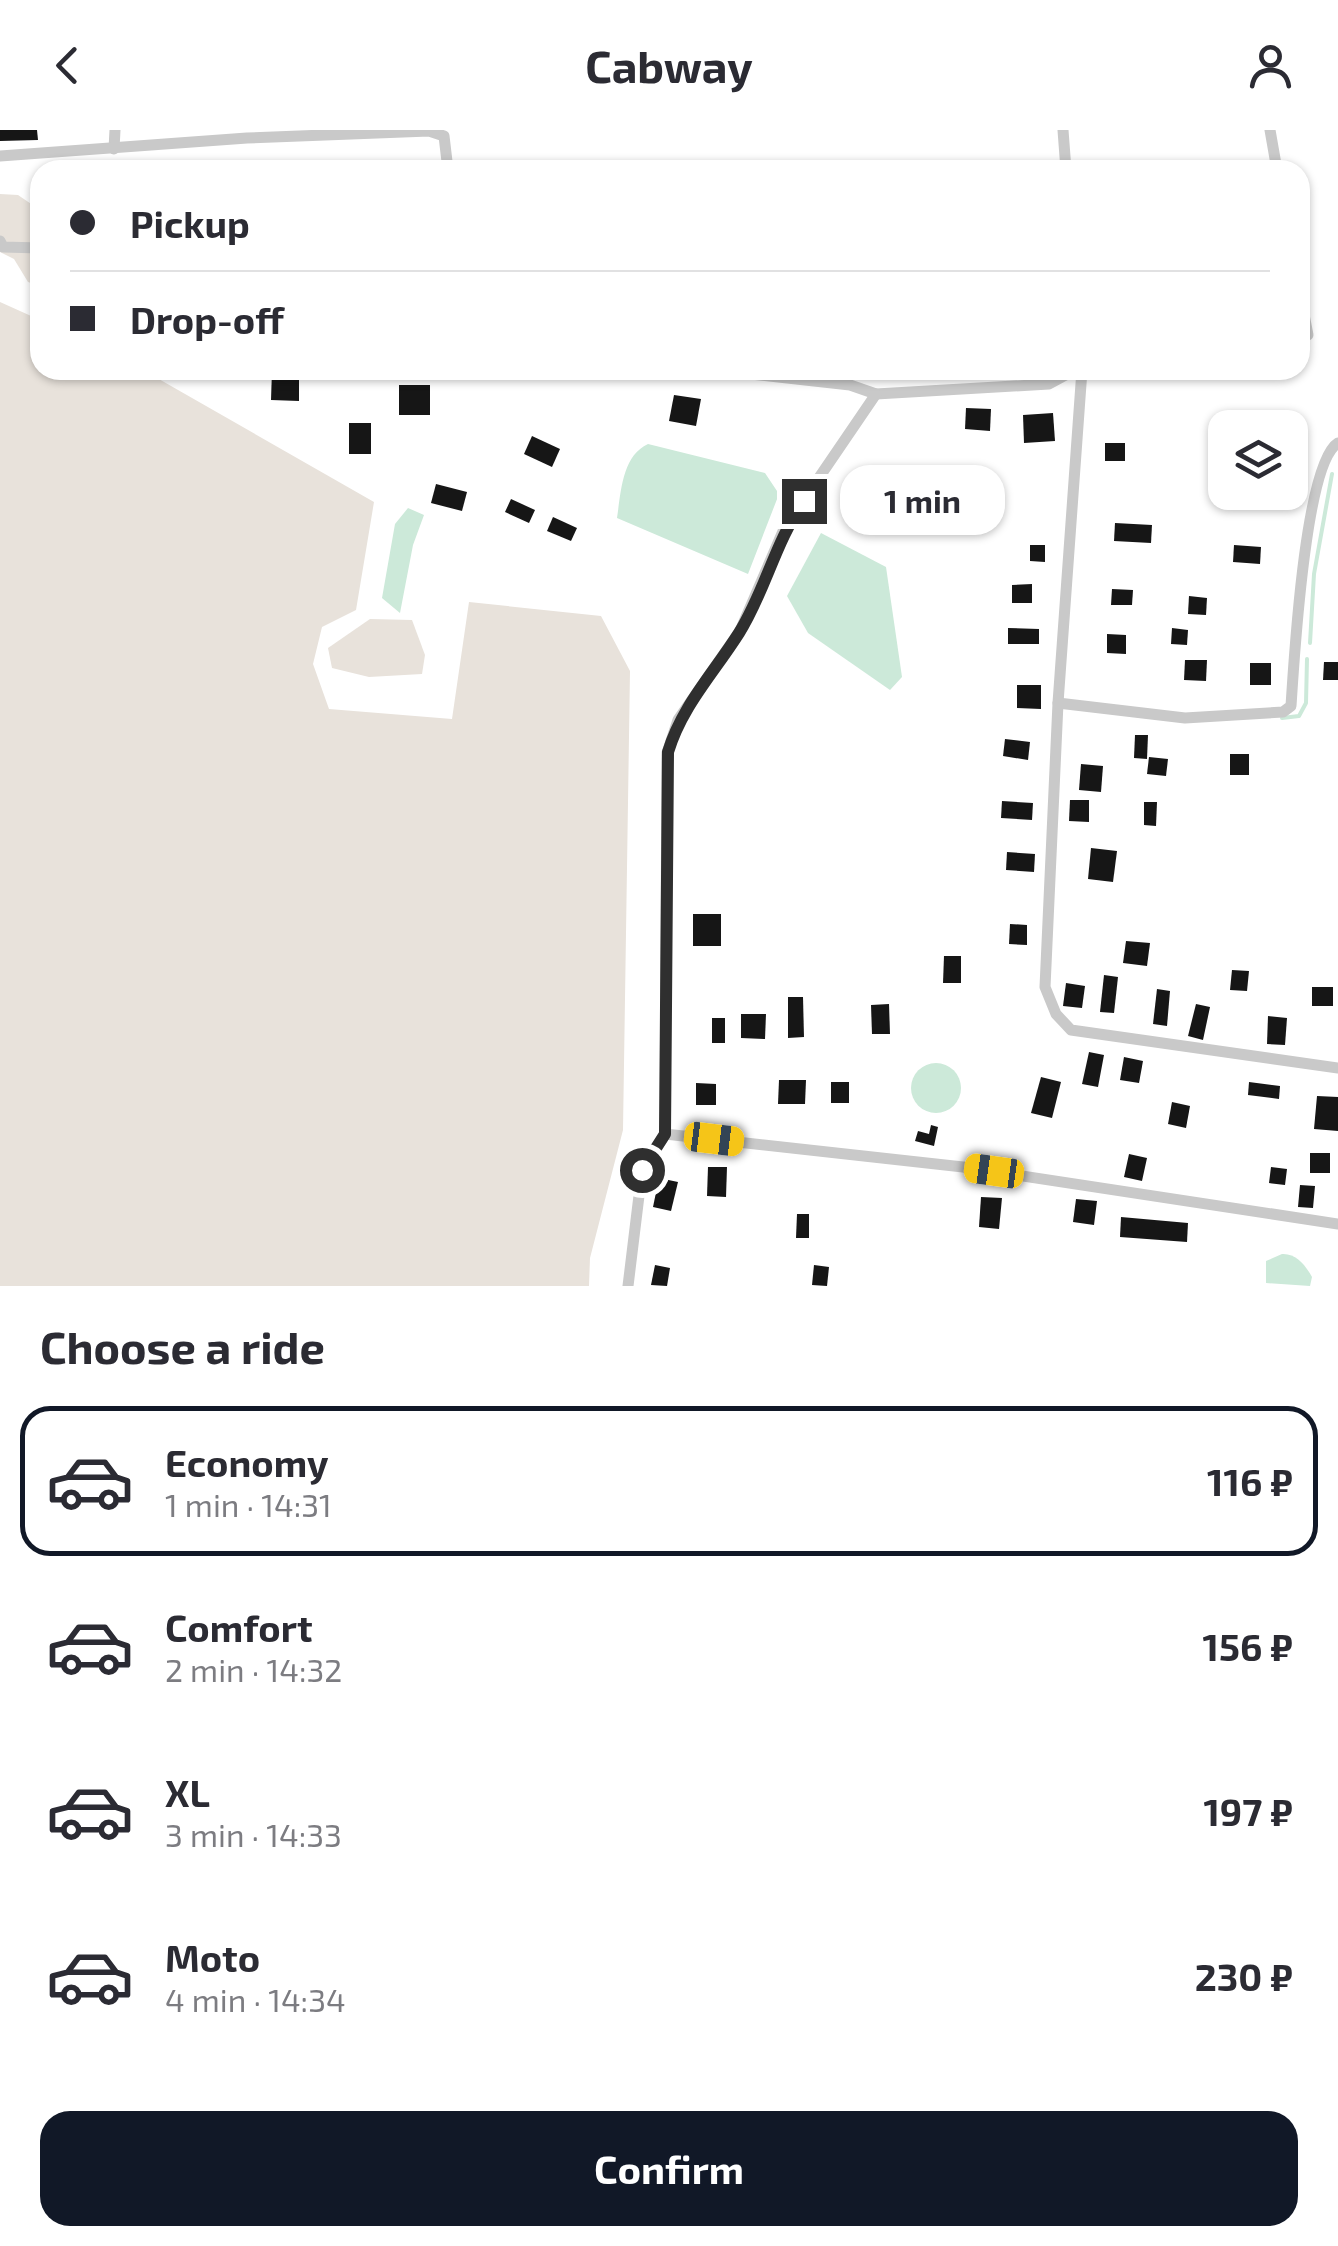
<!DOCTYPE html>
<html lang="en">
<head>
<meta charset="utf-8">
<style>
  :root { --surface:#fff; --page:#f7f7f7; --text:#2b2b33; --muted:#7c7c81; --line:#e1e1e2; --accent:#111827 }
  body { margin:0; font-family:"Exo 2",sans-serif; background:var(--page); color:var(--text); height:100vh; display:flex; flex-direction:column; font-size:38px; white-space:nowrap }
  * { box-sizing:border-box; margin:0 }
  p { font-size:32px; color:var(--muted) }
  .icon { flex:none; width:55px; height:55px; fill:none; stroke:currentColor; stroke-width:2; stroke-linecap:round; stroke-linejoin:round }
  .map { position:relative; height:1156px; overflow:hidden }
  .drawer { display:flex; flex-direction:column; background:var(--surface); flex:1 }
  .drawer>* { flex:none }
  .hud { position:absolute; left:30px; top:30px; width:1280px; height:220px; border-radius:30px; box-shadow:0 2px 8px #0004; display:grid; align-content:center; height:220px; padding:0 40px; background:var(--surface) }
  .buttons { position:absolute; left:1208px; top:280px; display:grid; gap:20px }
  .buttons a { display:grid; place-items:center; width:100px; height:100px; border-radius:20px; background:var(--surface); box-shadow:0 2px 8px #0004; font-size:50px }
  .end { position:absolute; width:45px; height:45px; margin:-22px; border:12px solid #2f2f2f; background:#fff; box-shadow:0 0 0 5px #fff }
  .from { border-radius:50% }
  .bubble { position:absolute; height:70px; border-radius:30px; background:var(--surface); box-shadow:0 2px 8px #0004; font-size:32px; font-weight:700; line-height:70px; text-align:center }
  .car { position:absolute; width:30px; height:60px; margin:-30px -15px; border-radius:12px; box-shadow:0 0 8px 2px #0007; background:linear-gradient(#f5c518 24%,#345 0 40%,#f5c518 0 76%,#345 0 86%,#f5c518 0) }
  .hud b { display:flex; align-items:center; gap:35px; height:95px; font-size:38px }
  .hud b+b { border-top:2px solid var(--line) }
  .hud i { width:25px; height:25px; background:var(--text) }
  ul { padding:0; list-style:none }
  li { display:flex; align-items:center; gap:30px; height:150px; margin:0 20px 15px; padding:0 20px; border:5px solid transparent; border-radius:30px }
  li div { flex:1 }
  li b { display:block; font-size:38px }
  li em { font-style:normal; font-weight:700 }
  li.on { border-color:var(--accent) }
  li>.icon { width:90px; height:90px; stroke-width:1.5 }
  h2 { padding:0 40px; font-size:45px; line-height:120px }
  .cta { display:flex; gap:20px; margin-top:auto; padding:20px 40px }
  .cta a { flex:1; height:115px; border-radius:30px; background:var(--accent); color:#fff; font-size:40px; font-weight:700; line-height:115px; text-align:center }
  header { display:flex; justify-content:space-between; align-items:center; height:130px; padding:0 40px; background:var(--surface); font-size:45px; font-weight:700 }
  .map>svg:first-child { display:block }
  .green { fill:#e8e2db }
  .water { fill:#cce9d9 }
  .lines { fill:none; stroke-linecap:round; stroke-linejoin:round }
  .stream { stroke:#cce9d9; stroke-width:4 }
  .building { fill:#161616 }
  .street { stroke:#c9c9c9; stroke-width:11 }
  .route { stroke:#2f2f2f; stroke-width:12 }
</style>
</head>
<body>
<header><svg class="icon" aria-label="back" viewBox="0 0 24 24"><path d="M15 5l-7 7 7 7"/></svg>Cabway<svg class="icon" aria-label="person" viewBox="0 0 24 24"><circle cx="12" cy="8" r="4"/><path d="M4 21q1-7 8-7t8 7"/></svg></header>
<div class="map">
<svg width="1338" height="1156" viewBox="0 0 1338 1156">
  <rect width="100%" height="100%" fill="#fff"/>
  <!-- green -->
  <g class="green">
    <path d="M0 64 18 65 40 80V156L28 152 14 129 0 122Z"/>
    <path d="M0 172 40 190V240H143L374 372 356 480 322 497 313 534 329 579 452 589 469 472 601 486 630 541 623 1000 590 1128 589 1156H0Z"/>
    <path d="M370 489 412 490 425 525 422 544 369 547 332 538 328 518Z"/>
  </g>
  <!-- water -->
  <g class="water">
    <path d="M648 314 765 343 779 364 748 444 617 388C621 362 622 326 648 314Z"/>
    <path d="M408 378 424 385 413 415 400 483 382 468 395 394Z"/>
    <path d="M821 403 886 437 902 547 890 560 808 503 787 466Z"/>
    <circle cx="936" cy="958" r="25"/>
    <path d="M1282 1124C1296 1123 1306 1136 1312 1147L1310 1156 1266 1153V1131Z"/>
  </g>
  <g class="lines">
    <!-- stream -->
    <g class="stream">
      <path d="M1310 513 1314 444 1332 344"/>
      <path d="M1282 588 1299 586 1306 573 1307 529"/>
    </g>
  </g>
  <!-- building -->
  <g class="building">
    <path d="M0 0H37L38 10 0 11Z"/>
    <path d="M272 240H299V271L271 270Z"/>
    <rect x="399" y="255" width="31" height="30"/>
    <path d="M674 265 701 269 696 296 669 291Z"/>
    <path d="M966 278 991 279 990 301 965 299Z"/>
    <path d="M1053 283 1055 311 1024 313 1023 285Z"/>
    <rect x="349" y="293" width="22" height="31"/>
    <path d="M532 306 560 319 552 337 524 324Z"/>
    <rect x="1105" y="313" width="20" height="18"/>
    <path d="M436 354 467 362 462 381 431 373Z"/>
    <path d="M1258 362H1279L1277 378 1257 377Z"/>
    <path d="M511 369 535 380 529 393 505 382Z"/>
    <path d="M553 387 577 398 571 411 547 401Z"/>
    <path d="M1115 393 1152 395 1151 413 1114 411Z"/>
    <path d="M1030 415H1045V432L1030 431Z"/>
    <path d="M1234 415 1261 417 1260 434 1233 432Z"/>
    <path d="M1032 454V473H1012V455Z"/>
    <path d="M1112 459 1133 460 1132 475H1111Z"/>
    <path d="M1189 466 1207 468 1206 485 1188 484Z"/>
    <path d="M1008 498 1039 499V514H1008Z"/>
    <path d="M1172 498 1188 500 1187 515 1171 514Z"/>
    <path d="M1107 504 1126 505V524L1107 523Z"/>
    <path d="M1185 530H1207L1206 551 1184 550Z"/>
    <path d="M1324 532H1338V550H1323Z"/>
    <rect x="1250" y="533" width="21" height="22"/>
    <path d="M1017 555H1041V579L1017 578Z"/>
    <path d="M1135 605H1148L1147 629 1134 628Z"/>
    <path d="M1005 609 1030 612 1028 630 1003 626Z"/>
    <rect x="1230" y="624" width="19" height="21"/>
    <path d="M1149 627 1168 629 1166 646 1147 644Z"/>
    <path d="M1081 634 1103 636 1101 662 1079 660Z"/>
    <path d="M1070 670H1089V692L1069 691Z"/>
    <path d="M1002 671 1033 673 1032 690 1001 688Z"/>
    <path d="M1144 672H1157L1156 696 1144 695Z"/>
    <path d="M1091 718 1117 721 1113 752 1088 749Z"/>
    <path d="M1007 722 1035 724 1034 742 1006 740Z"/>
    <rect x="693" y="784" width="28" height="32"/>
    <path d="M1010 794 1027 795V815L1009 814Z"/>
    <path d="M1126 811 1150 813 1147 836 1123 833Z"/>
    <path d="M944 826H961V853H943Z"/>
    <path d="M1232 840 1249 841 1247 861 1230 860Z"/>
    <path d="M1104 845 1118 847 1114 883 1100 882Z"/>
    <path d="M1066 853 1085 856 1082 878 1063 876Z"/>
    <rect x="1312" y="857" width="21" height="19"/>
    <path d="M1157 859 1170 861 1167 896 1153 894Z"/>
    <path d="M788 867H803L804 907 788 908Z"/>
    <path d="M889 874 890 904H872L871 875Z"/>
    <path d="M1196 874 1210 877 1203 910 1188 906Z"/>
    <path d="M741 884H766L765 909 741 908Z"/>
    <path d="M1268 886 1287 888 1285 915 1267 914Z"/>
    <rect x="712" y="888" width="13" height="25"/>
    <path d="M1089 922 1104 925 1098 957 1082 954Z"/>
    <path d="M1124 927 1143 931 1139 953 1120 950Z"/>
    <path d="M1041 947 1061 952 1052 988 1031 983Z"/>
    <path d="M779 950H806L805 974H778Z"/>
    <rect x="831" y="952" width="18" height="21"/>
    <path d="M1249 952 1280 956 1279 969 1248 965Z"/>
    <path d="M696 953 716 954V975H696Z"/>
    <path d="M1317 966 1338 967V1001L1314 999Z"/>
    <path d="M1172 972 1190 976 1186 998 1168 994Z"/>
    <path d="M931 995 938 997 934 1016 915 1011 918 1001 929 1004Z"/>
    <rect x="1310" y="1023" width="20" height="20"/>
    <path d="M1129 1024 1147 1028 1142 1051 1124 1047Z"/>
    <path d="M708 1037H727L726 1067 707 1066Z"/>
    <path d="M1271 1037 1287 1039 1285 1055 1269 1053Z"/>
    <path d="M659 1048 678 1052 671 1081 653 1077Z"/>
    <path d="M1300 1055 1315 1056 1313 1078 1298 1077Z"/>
    <path d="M981 1067 1002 1068 999 1099 979 1097Z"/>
    <path d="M1076 1069 1097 1071 1094 1095 1073 1092Z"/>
    <path d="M797 1084H809V1108H796Z"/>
    <path d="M1121 1087 1188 1093 1187 1112 1120 1107Z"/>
    <path d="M655 1135 670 1138 667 1156 651 1155Z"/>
    <path d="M814 1135 829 1137 827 1156 812 1155Z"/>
  </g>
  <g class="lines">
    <!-- street -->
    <g class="street">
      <path d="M1063 0 1066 40"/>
      <path d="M1270 0 1277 40"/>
      <path d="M114 19 115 0"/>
      <path d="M0 26 247 8 429 1 444 6 448 40"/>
      <path d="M0 111 3 117 40 118"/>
      <path d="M1300 164 1308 205"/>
      <path d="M715 240 850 255 876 264 1049 254 1075 240"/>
      <path d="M1082 240 1058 573 1045 857 1056 884 1071 900 1338 938"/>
      <path d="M876 264 784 399 740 501 678 590 667 623 665 1004 963 1037 1338 1094"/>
      <path d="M1058 573 1185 588 1283 582 1291 576C1294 531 1305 333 1338 313"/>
      <path d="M628 1156 642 1041 665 1004"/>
    </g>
  </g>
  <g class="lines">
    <!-- route -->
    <path class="route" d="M642 1040 665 1004 668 622C682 576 713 544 739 503 765 462 775 412 804 371"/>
  </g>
</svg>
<div class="buttons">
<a><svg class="icon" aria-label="layers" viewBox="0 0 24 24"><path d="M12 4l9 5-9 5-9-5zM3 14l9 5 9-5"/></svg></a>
</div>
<i class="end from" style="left:642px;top:1040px"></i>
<i class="end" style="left:804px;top:371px"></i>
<div class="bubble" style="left:840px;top:335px;width:165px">1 min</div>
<i class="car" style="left:714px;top:1009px;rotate:97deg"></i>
<i class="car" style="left:994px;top:1041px;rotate:278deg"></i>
<div class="hud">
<b><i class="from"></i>Pickup</b>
<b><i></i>Drop-off</b>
</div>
</div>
<section class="drawer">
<h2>Choose a ride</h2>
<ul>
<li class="on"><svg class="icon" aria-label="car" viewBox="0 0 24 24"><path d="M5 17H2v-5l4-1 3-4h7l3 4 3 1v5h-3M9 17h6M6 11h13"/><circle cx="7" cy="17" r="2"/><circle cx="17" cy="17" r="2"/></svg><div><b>Economy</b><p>1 min · 14:31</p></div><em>116 ₽</em></li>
<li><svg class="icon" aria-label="car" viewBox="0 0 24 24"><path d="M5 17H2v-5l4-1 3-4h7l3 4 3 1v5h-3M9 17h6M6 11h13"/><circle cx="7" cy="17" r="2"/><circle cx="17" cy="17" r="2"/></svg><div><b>Comfort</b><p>2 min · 14:32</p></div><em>156 ₽</em></li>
<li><svg class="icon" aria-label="car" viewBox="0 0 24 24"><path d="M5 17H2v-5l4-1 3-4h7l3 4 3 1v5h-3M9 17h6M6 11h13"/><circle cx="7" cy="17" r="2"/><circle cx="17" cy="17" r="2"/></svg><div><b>XL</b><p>3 min · 14:33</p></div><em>197 ₽</em></li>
<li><svg class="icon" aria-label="car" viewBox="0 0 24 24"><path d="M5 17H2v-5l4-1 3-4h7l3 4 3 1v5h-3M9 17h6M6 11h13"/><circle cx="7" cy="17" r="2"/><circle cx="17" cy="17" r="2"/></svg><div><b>Moto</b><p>4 min · 14:34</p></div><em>230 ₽</em></li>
</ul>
<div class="cta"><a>Confirm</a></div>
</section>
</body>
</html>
